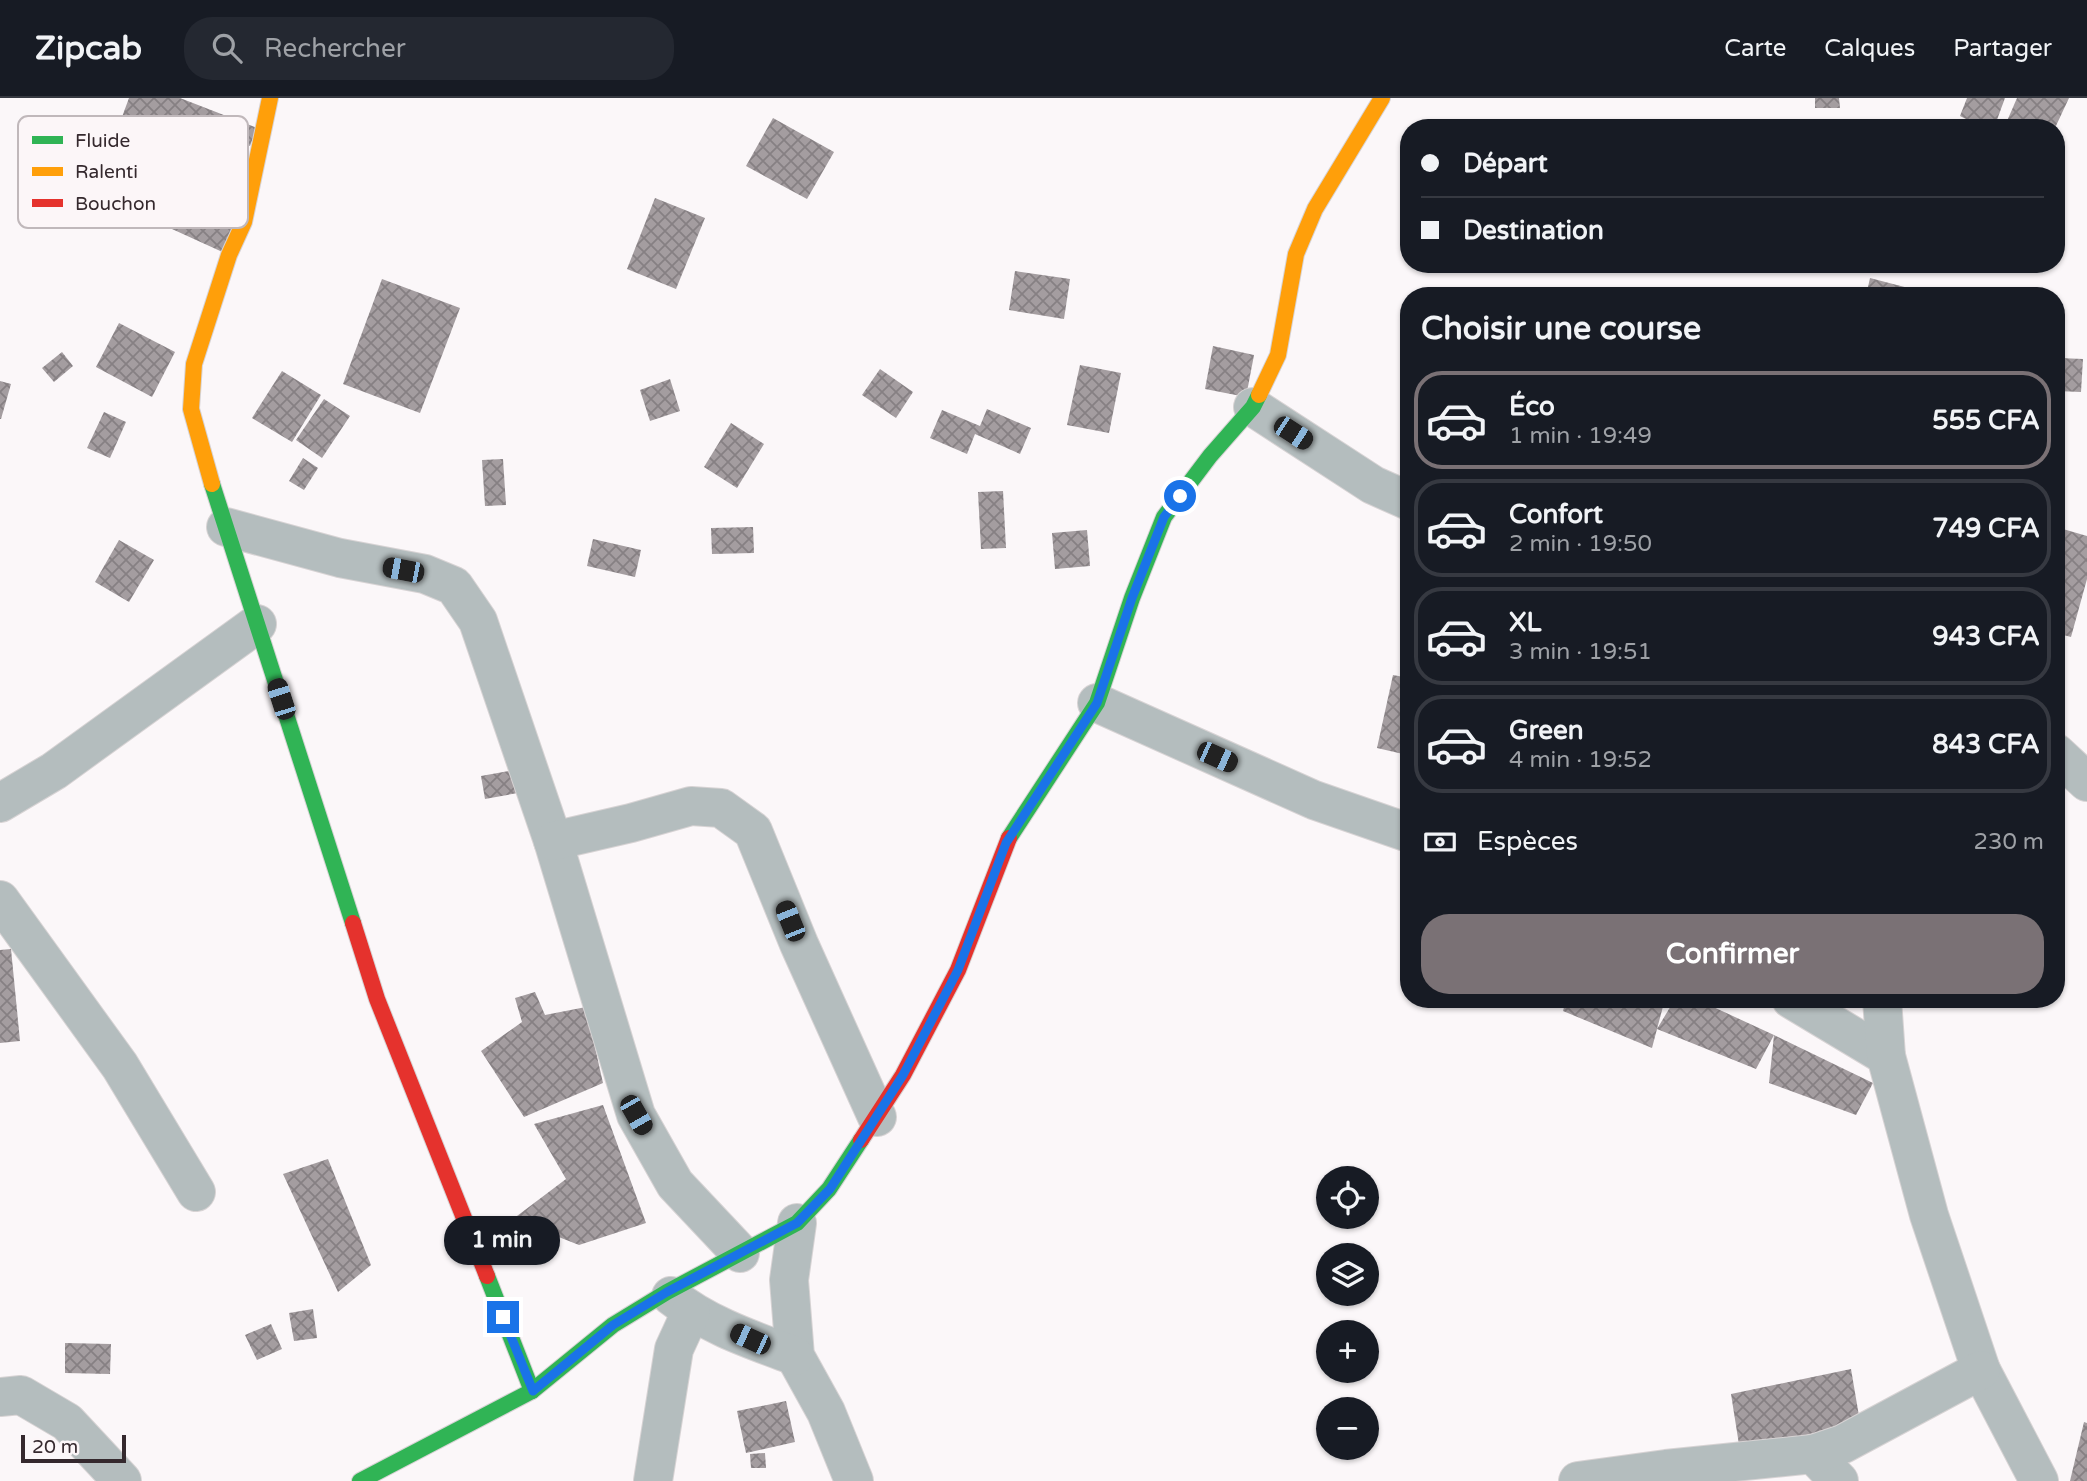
<!DOCTYPE html>
<html lang="fr">
<head>
<meta charset="utf-8">
<style>
  :root { --surface:#171b24; --page:#242831; --text:#f1f3f6; --muted:#9ea1a6; --line:#363941; --accent:#7a7175 }
  body { margin:0; font-family:"Varela Round",sans-serif; background:var(--page); color:var(--text); height:100vh; display:flex; flex-direction:column; font-size:26px; white-space:nowrap }
  * { box-sizing:border-box; margin:0 }
  p { font-size:23px; color:var(--muted) }
  .icon { flex:none; width:38px; height:38px; fill:none; stroke:currentColor; stroke-width:2; stroke-linecap:round; stroke-linejoin:round }
  .map { position:relative; flex:1; overflow:hidden }
  .sheet { position:absolute; left:1400px; top:189px; width:665px; height:721px; display:flex; flex-direction:column; background:var(--surface); border-radius:28px; box-shadow:0 2px 5px #0004 }
  .sheet>* { flex:none }
  .guide { position:absolute; left:1400px; top:21px; width:665px; height:154px; border-radius:28px; box-shadow:0 2px 5px #0004; display:grid; align-content:center; height:154px; padding:0 21px; background:var(--surface) }
  .fabs { position:absolute; left:1316px; top:1068px; display:grid; gap:14px }
  .fabs a { display:grid; place-items:center; width:63px; height:63px; border-radius:50%; background:var(--surface); box-shadow:0 2px 5px #0004; font-size:35px }
  .scale { position:absolute; left:21px; bottom:18px; width:105px; box-sizing:border-box; padding-left:7px; border:4px solid #35292e; border-top:0; font-size:19px; line-height:24px; white-space:nowrap; color:#35292e; -webkit-text-stroke:5px #fcf6f8; paint-order:stroke }
  .end { position:absolute; width:32px; height:32px; margin:-16px; border:9px solid #1a73e8; background:#fff; box-shadow:0 0 0 4px #fff }
  .from { border-radius:50% }
  .bubble { position:absolute; height:49px; border-radius:24px; background:var(--surface); box-shadow:0 2px 5px #0004; font-size:23px; font-weight:700; line-height:49px; text-align:center }
  .car { position:absolute; width:21px; height:42px; margin:-21px -10px; border-radius:9px; box-shadow:0 0 5px 2px #0007; background:linear-gradient(#222 24%,#8ab4d8 0 40%,#222 0 76%,#8ab4d8 0 86%,#222 0) }
  .guide b { display:flex; align-items:center; gap:24px; height:66px; font-size:26px }
  .guide b+b { border-top:2px solid var(--line) }
  .guide i { width:18px; height:18px; background:var(--text) }
  ul { padding:0; list-style:none }
  li { display:flex; align-items:center; gap:21px; height:98px; margin:0 14px 10px; padding:0 7px; border:4px solid var(--line); border-radius:28px }
  li div { flex:1 }
  li b { display:block; font-size:26px }
  li em { font-style:normal; font-weight:700 }
  li.on { border-color:var(--accent) }
  li>.icon { width:63px; height:63px; stroke-width:1.5 }
  h2 { padding:0 21px; font-size:32px; line-height:84px }
  .pay { display:flex; align-items:center; gap:18px; height:77px; padding:0 21px; font-size:26px }
  .pay p { margin-inline-start:auto }
  .action { display:flex; gap:14px; margin-top:auto; padding:14px 21px }
  .action a { flex:1; height:80px; border-radius:28px; background:var(--accent); color:#fff; font-size:28px; font-weight:700; line-height:80px; text-align:center }
  header { display:flex; align-items:center; gap:42px; box-sizing:border-box; height:98px; padding:0 35px; background:var(--surface); border-bottom:2px solid var(--line) }
  header strong { font-size:33px }
  nav { display:flex; gap:38px; margin-inline-start:auto; font-size:24px }
  .search { width:490px; height:63px; background:var(--page); display:flex; align-items:center; gap:18px; box-sizing:border-box; padding:0 24px; border-radius:28px; color:var(--muted); font-size:26px }
  .map>svg:first-child { display:block }
  .building { fill:url(#building-cross-hatch) }
  .lines { fill:none; stroke-linecap:round; stroke-linejoin:round }
  .street-casing { stroke:#d7d3d4; stroke-width:40 }
  .fast-casing { stroke:#d7d3d4; stroke-width:18 }
  .slow-casing { stroke:#d7d3d4; stroke-width:18 }
  .jam-casing { stroke:#d7d3d4; stroke-width:18 }
  .street { stroke:#b4bdbe; stroke-width:38 }
  .fast { stroke:#30b455; stroke-width:16 }
  .slow { stroke:#ff9f0a; stroke-width:16 }
  .jam { stroke:#e5322d; stroke-width:16 }
  .route { stroke:#1a73e8; stroke-width:9 }
  .key { fill:#fcf6f8; stroke:#c0b8bb; stroke-width:2 }
  .key-label { font-size:19px; fill:#35292e }
</style>
</head>
<body>
<header>
<strong>Zipcab</strong>
<div class="search"><svg class="icon" aria-label="search" viewBox="0 0 24 24"><circle cx="10" cy="10" r="6"/><path d="M15 15l6 6"/></svg>Rechercher</div>
<nav><a>Carte</a><a>Calques</a><a>Partager</a></nav>
</header>
<div class="map">
<svg width="2087" height="1383" viewBox="0 0 2087 1383">
  <defs>
    <pattern id="building-cross-hatch" width="8" height="8" patternUnits="userSpaceOnUse" patternTransform="scale(1.75)"><rect width="8" height="8" fill="#a49da0"/><path d="M0 0l8 8M0 8l8-8" fill="none" stroke="#868083"/></pattern>
  </defs>
  <rect width="100%" height="100%" fill="#fbf7f9"/>
  <!-- building -->
  <g class="building">
    <path d="M129 0H180L257 30 250 48 221 36 217 46 201 40 190 66 120 41 192 75 189 100 244 124 229 157 161 126V122L91 89 115 38Z"/>
    <path d="M1815 0H1839L1840 10H1815Z"/>
    <path d="M1967 0H2005L1994 30H1984L1960 18Z"/>
    <path d="M2017 0H2069L2055 30H2004Z"/>
    <path d="M773 20 834 54 807 101 746 68Z"/>
    <path d="M233 65 252 72 245 90 226 84Z"/>
    <path d="M655 100 705 120 676 191 627 171Z"/>
    <path d="M1015 173 1070 181 1064 221 1009 212Z"/>
    <path d="M1870 180 1916 192 1914 198H1866Z"/>
    <path d="M382 181 460 210 420 315 343 286Z"/>
    <path d="M119 225 175 254 152 299 96 269Z"/>
    <path d="M1213 248 1254 257 1246 299 1205 291Z"/>
    <path d="M62 254 73 268 54 284 42 270Z"/>
    <path d="M2060 260 2083 261 2081 294 2056 293V270H2059Z"/>
    <path d="M1080 267 1121 275 1109 335 1067 327Z"/>
    <path d="M880 271 913 294 896 320 862 297Z"/>
    <path d="M282 273 321 297 292 344 252 320Z"/>
    <path d="M670 281 680 313 650 323 640 292Z"/>
    <path d="M0 283 11 286 1 321H0Z"/>
    <path d="M324 301 350 318 322 360 296 342Z"/>
    <path d="M987 311 1031 330 1020 356 975 336 967 356 930 340 942 312 980 328Z"/>
    <path d="M104 314 126 324 110 360 87 350Z"/>
    <path d="M731 325 764 346 737 390 704 369Z"/>
    <path d="M303 360 318 370 304 392 289 383Z"/>
    <path d="M503 361 506 407 485 408 482 362Z"/>
    <path d="M1003 393 1006 450 981 451 978 394Z"/>
    <path d="M753 429 754 455 712 456 711 430Z"/>
    <path d="M2056 429 2087 438V481L2071 539 2056 535Z"/>
    <path d="M1087 432 1090 468 1055 471 1052 435Z"/>
    <path d="M593 441 641 452 635 479 587 468Z"/>
    <path d="M119 442 154 462 129 504 95 484Z"/>
    <path d="M1393 577 1409 580V628L1403 656 1377 650Z"/>
    <path d="M519 671 523 694 485 701 481 678Z"/>
    <path d="M11 851 20 943 0 945V852Z"/>
    <path d="M535 894 545 917 586 909 603 985 524 1019 481 953 522 924 515 900Z"/>
    <path d="M1566 901H1665L1657 931 1675 901H1696L1774 937 1756 971 1657 931 1652 950 1563 913Z"/>
    <path d="M1774 937 1873 985 1856 1017 1769 985Z"/>
    <path d="M603 1007 646 1125 579 1147 513 1121 566 1081 534 1026Z"/>
    <path d="M328 1061 371 1167 338 1194 283 1076Z"/>
    <path d="M313 1211 317 1240 294 1243 289 1215Z"/>
    <path d="M271 1226 282 1251 257 1262 245 1237Z"/>
    <path d="M65 1245 111 1246 110 1276 65 1275Z"/>
    <path d="M1851 1271 1860 1324 1740 1353 1731 1296Z"/>
    <path d="M786 1303 795 1344 746 1355 737 1313Z"/>
    <path d="M2084 1324 2087 1325V1383H2070Z"/>
    <path d="M765 1355 766 1370H751L750 1356Z"/>
  </g>
  <g class="lines">
    <!-- street casing -->
    <g class="street-casing">
      <g id="street">
        <path d="M1253 309 1373 387 1409 403"/>
        <path d="M226 429 340 460 425 476 454 488 478 523 553 743 636 1017 675 1086 740 1155"/>
        <path d="M1097 605 1314 702 1409 735"/>
        <path d="M2056 655 2087 684"/>
        <path d="M0 705 54 673 257 526"/>
        <path d="M553 743 631 725 691 708 721 710 753 733 799 846 877 1019"/>
        <path d="M0 802 120 968 196 1094"/>
        <path d="M1791 901 1886 958"/>
        <path d="M1882 901 1886 958 1929 1117 1981 1272 2039 1383"/>
        <path d="M797 1125 789 1182 795 1258 826 1314 854 1383"/>
        <path d="M671 1198C707 1227 752 1242 795 1258"/>
        <path d="M0 1299 21 1297 67 1324 122 1383"/>
        <path d="M1813 1356 1839 1383"/>
        <path d="M653 1383 674 1251 691 1214"/>
        <path d="M1578 1383 1666 1371 1813 1356 1843 1346 1981 1272"/>
      </g>
    </g>
    <!-- fast casing -->
    <g class="fast-casing">
      <g id="fast">
        <path d="M212 386 353 825"/>
        <path d="M1009 740 1097 605 1132 500 1164 419 1210 358 1253 309 1259 297"/>
        <path d="M487 1178 532 1293"/>
        <path d="M360 1383 532 1293 613 1227 667 1194 797 1125 829 1091 861 1042"/>
      </g>
    </g>
    <!-- slow casing -->
    <g class="slow-casing">
      <g id="slow">
        <path d="M1259 297 1278 257 1296 156 1315 111 1382 0"/>
        <path d="M212 386 191 311 194 266 229 157 244 124 270 0"/>
      </g>
    </g>
    <!-- jam casing -->
    <g class="jam-casing">
      <g id="jam">
        <path d="M353 825 377 901 487 1178"/>
        <path d="M861 1042 903 977 958 872 1009 740"/>
      </g>
    </g>
    <!-- street -->
    <use href="#street" class="street"/>
    <!-- fast -->
    <use href="#fast" class="fast"/>
    <!-- slow -->
    <use href="#slow" class="slow"/>
    <!-- jam -->
    <use href="#jam" class="jam"/>
  </g>
  <g class="lines">
    <!-- route -->
    <path class="route" d="M503 1219 533 1293 613 1227 667 1194 797 1125 830 1091 903 977 958 872 1006 745 1097 605 1132 500 1164 419 1180 398"/>
  </g>
  <!-- legend -->
  <rect x="18" y="18" width="230" height="112" rx="10" class="key"/>
  <rect x="32" y="38" width="31" height="8" fill="#30b455"/>
  <rect x="32" y="69" width="31" height="9" fill="#ff9f0a"/>
  <rect x="32" y="101" width="31" height="8" fill="#e5322d"/>
  <g class="key-label">
    <text x="75" y="49">Fluide</text>
    <text x="75" y="80">Ralenti</text>
    <text x="75" y="112">Bouchon</text>
  </g>
</svg>
<div class="fabs">
<a><svg class="icon" aria-label="locate" viewBox="0 0 24 24"><circle cx="12" cy="12" r="6"/><path d="M12 2v4M12 18v4M2 12h4M18 12h4"/></svg></a>
<a><svg class="icon" aria-label="layers" viewBox="0 0 24 24"><path d="M12 4l9 5-9 5-9-5zM3 14l9 5 9-5"/></svg></a>
<a>+</a>
<a>−</a>
</div>
<div class="scale">20 m</div>
<i class="end from" style="left:1180px;top:398px"></i>
<i class="end" style="left:503px;top:1219px"></i>
<div class="bubble" style="left:444px;top:1118px;width:116px">1 min</div>
<i class="car" style="left:1293px;top:335px;rotate:123deg"></i>
<i class="car" style="left:403px;top:472px;rotate:281deg"></i>
<i class="car" style="left:281px;top:601px;rotate:342deg"></i>
<i class="car" style="left:1217px;top:659px;rotate:114deg"></i>
<i class="car" style="left:790px;top:823px;rotate:338deg"></i>
<i class="car" style="left:636px;top:1017px;rotate:150deg"></i>
<i class="car" style="left:750px;top:1241px;rotate:295deg"></i>
<div class="guide">
<b><i class="from"></i>Départ</b>
<b><i></i>Destination</b>
</div>
<section class="sheet">
<h2>Choisir une course</h2>
<ul>
<li class="on"><svg class="icon" aria-label="car" viewBox="0 0 24 24"><path d="M5 17H2v-5l4-1 3-4h7l3 4 3 1v5h-3M9 17h6M6 11h13"/><circle cx="7" cy="17" r="2"/><circle cx="17" cy="17" r="2"/></svg><div><b>Éco</b><p>1 min · 19:49</p></div><em>555 CFA</em></li>
<li><svg class="icon" aria-label="car" viewBox="0 0 24 24"><path d="M5 17H2v-5l4-1 3-4h7l3 4 3 1v5h-3M9 17h6M6 11h13"/><circle cx="7" cy="17" r="2"/><circle cx="17" cy="17" r="2"/></svg><div><b>Confort</b><p>2 min · 19:50</p></div><em>749 CFA</em></li>
<li><svg class="icon" aria-label="car" viewBox="0 0 24 24"><path d="M5 17H2v-5l4-1 3-4h7l3 4 3 1v5h-3M9 17h6M6 11h13"/><circle cx="7" cy="17" r="2"/><circle cx="17" cy="17" r="2"/></svg><div><b>XL</b><p>3 min · 19:51</p></div><em>943 CFA</em></li>
<li><svg class="icon" aria-label="car" viewBox="0 0 24 24"><path d="M5 17H2v-5l4-1 3-4h7l3 4 3 1v5h-3M9 17h6M6 11h13"/><circle cx="7" cy="17" r="2"/><circle cx="17" cy="17" r="2"/></svg><div><b>Green</b><p>4 min · 19:52</p></div><em>843 CFA</em></li>
</ul>
<div class="pay"><svg class="icon" aria-label="cash" viewBox="0 0 24 24"><path d="M3 7h18v10H3z"/><circle cx="12" cy="12" r="2"/></svg>Espèces<p>230 m</p></div>
<div class="action"><a>Confirmer</a></div>
</section>
</div>
</body>
</html>
